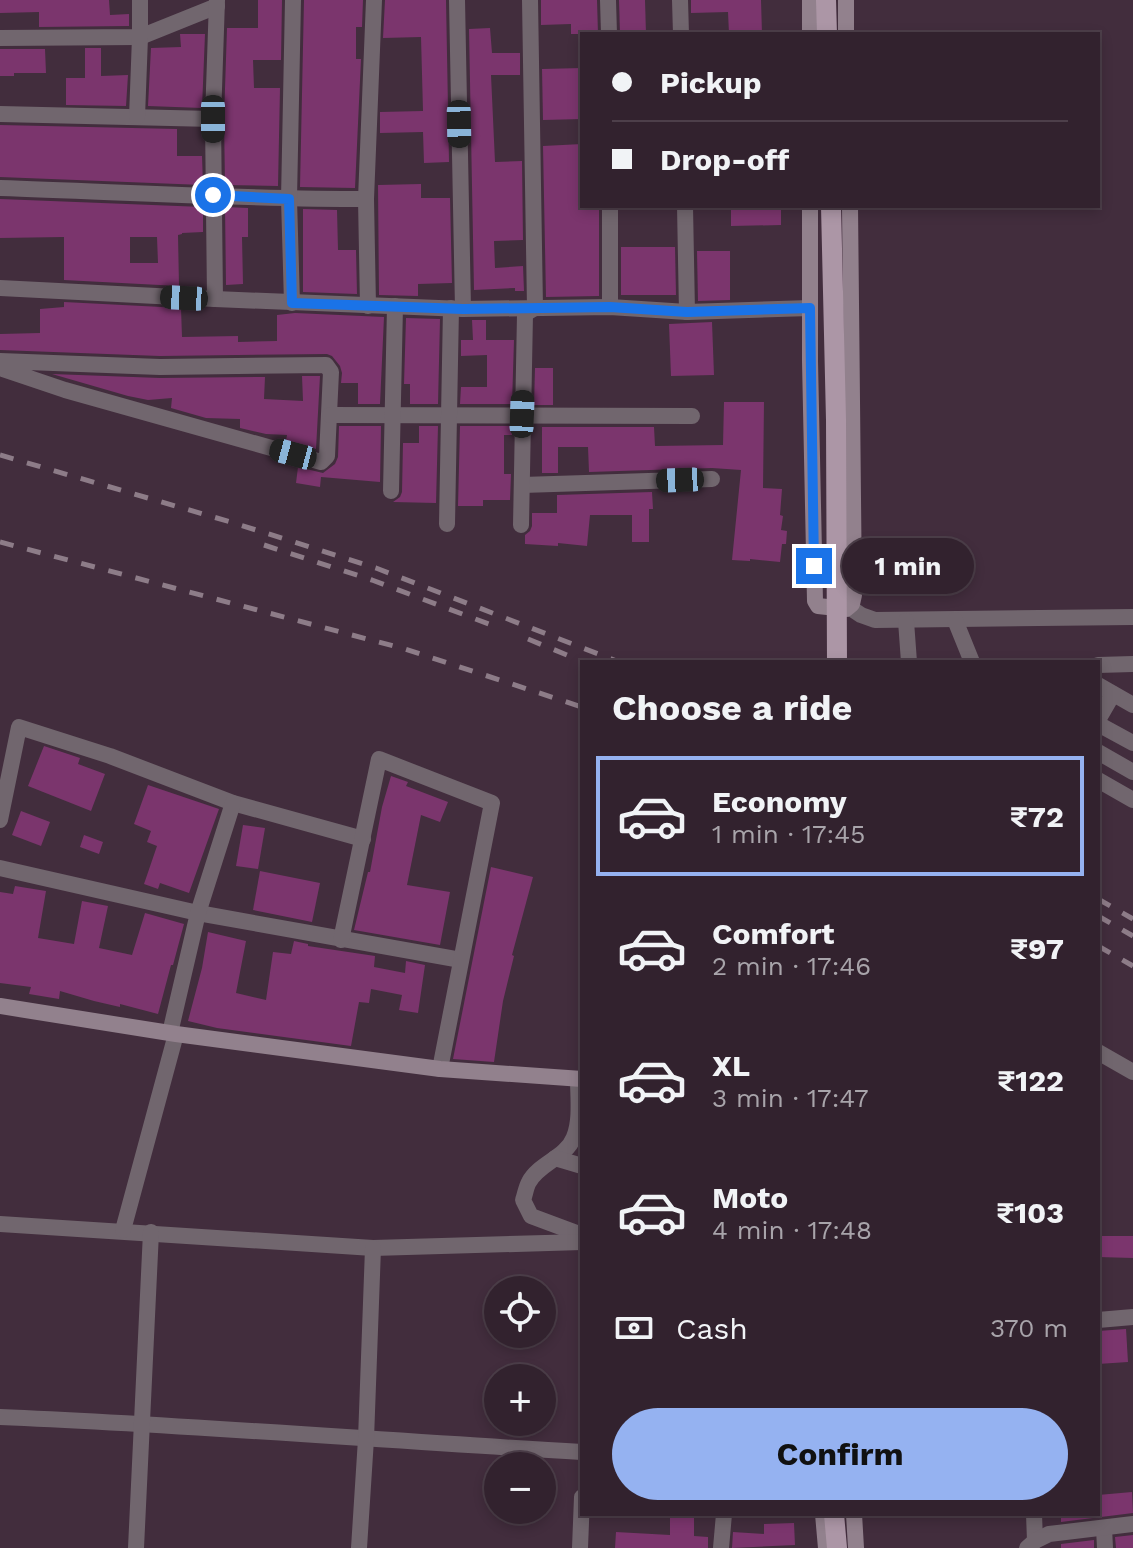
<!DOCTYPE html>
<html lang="en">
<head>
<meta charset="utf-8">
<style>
  :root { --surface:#32222e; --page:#3d2f3a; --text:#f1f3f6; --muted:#a8a4aa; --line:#4d3f4a; --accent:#95b2f1 }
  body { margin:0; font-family:"Work Sans",sans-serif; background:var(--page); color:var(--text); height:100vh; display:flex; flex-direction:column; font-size:30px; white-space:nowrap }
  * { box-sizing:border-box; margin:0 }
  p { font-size:26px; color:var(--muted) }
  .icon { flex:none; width:44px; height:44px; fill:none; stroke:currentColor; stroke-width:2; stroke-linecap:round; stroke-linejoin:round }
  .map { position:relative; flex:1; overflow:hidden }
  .panel { position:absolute; left:580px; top:660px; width:520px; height:856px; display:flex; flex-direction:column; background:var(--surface); border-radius:0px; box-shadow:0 4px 12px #0003,0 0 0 2px var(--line) }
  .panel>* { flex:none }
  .hud { position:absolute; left:580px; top:32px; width:520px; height:176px; border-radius:0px; box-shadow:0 4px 12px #0003,0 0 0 2px var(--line); display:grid; align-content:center; height:176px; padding:0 32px; background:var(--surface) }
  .controls { position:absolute; left:484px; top:1276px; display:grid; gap:16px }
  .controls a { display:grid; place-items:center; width:72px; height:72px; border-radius:50%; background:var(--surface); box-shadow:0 4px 12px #0003,0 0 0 2px var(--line); font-size:40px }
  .end { position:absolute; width:36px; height:36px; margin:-18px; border:10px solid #1a73e8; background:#fff; box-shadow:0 0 0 4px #fff }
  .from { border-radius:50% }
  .bubble { position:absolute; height:56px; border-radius:28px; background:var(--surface); box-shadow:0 4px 12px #0003,0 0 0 2px var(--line); font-size:26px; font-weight:700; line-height:56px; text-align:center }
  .car { position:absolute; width:24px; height:48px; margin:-24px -12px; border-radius:10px; box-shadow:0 0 6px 2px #0007; background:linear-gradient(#222 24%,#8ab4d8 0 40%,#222 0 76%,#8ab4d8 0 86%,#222 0) }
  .hud b { display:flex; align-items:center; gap:28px; height:76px; font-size:30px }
  .hud b+b { border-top:2px solid var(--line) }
  .hud i { width:20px; height:20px; background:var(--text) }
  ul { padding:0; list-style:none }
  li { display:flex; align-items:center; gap:24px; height:120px; margin:0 16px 12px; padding:0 16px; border:4px solid transparent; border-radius:0px }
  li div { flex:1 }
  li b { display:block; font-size:30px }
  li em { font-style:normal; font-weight:700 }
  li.current { border-color:var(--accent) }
  li>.icon { width:72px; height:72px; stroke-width:1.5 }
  h2 { padding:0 32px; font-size:36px; line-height:96px }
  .pay { display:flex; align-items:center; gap:20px; height:88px; padding:0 32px; font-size:30px }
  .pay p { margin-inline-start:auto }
  .primary-button { display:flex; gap:16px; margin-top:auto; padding:16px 32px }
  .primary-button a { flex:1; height:92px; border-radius:48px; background:var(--accent); color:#111; font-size:32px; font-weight:700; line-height:92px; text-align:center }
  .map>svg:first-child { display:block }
  .building { fill:#7b356d; fill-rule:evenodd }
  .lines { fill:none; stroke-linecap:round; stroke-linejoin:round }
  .street { stroke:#71666e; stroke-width:16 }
  .secondary { stroke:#92818d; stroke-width:16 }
  .primary { stroke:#ac96a6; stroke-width:20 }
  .rail { stroke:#8d7c88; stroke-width:5; stroke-dasharray:14 14; stroke-linecap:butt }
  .primary-bridge { stroke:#ac96a6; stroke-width:20 }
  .route { stroke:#1a73e8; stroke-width:10 }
</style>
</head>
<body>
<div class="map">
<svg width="1133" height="1548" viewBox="0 0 1133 1548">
  <rect width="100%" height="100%" fill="#422d3d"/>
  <!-- building -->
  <g class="building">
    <path d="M0 0H109L110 15 129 14V26L39 27V12L0 13Z"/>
    <path d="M258 0H282L281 60H253L254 88H280L278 186 225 185 224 119 227 28H258Z"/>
    <path d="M304 0H363L362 27H356V59H361L355 188 300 187Z"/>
    <path d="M385 0H446L449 162 424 163 423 132 380 133V112L423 111 421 37 383 38Z"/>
    <path d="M541 0H597L598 34H571V24L541 25Z"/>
    <path d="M619 0H645L646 34H620Z"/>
    <path d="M691 0H761L762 34H729L728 12 691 13Z"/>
    <path d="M490 28 492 53H520V75H491L495 162 522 161 523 240 494 241 495 268 523 266 524 291H515V288L474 290 469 29Z"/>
    <path d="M180 34H205L202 108 148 106 151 48 181 47Z"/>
    <path d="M85 48H101V76L128 75 126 106 66 105V78H85Z"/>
    <path d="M0 49H45L46 73H14V76H0Z"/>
    <path d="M582 68V119L543 120 542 69Z"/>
    <path d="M0 125 177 129V156H202L203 185 0 177Z"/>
    <path d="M582 144V206H599V296L546 297 543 146Z"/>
    <path d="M421 184V198H450L452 283 418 284V296L379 295 378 185Z"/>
    <path d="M0 199 203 207V232L182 233V234L178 235 179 286 64 280V237L0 238ZM130 237H157L158 263H130Z"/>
    <path d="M731 206H781V225L731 226Z"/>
    <path d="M225 207 248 208V237H242L243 284 226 285Z"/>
    <path d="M303 209 337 210 338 250H356L357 294 303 292Z"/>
    <path d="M621 247H675L676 295H621Z"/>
    <path d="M697 251H730V300L698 301Z"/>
    <path d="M64 302 181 308 182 337 238 336V342L277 341V315L295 313 384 317 380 404H358V383H341L342 373 340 366 332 356 327 354 160 356 0 350V334L40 333V309L64 307Z"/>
    <path d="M406 318 440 319 438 404H410V384H404Z"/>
    <path d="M472 320H486V340H514L512 404H460L461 387H487V355L461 356V340H473Z"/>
    <path d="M712 322 714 375 671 376 669 324Z"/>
    <path d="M535 368H553V405H534Z"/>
    <path d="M52 374 160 378 265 377 264 399 303 401 302 376H320L316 449 286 441 287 435 266 434 240 428V419L206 418 171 408 172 398 148 400 128 396Z"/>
    <path d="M724 402H764L763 488 782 489 780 515 783 516 781 530 787 531 786 544H782L780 562 750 559V561L732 560 741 470 712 468 589 472 588 447H558V473H542V427H654L655 446 723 445Z"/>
    <path d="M339 426H381L380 482 321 477 320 487 296 483 298 467 323 473 335 464 338 457Z"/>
    <path d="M419 426H438L436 503 393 502 400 497 402 492 403 443H419Z"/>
    <path d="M460 426H512V435H504V474H511L510 500H483V506H458Z"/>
    <path d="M652 492 653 509H649V542H632V515H590L587 546 558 543V546L525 544V535L530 531 532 526V513H557V495Z"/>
    <path d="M44 746 80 758 78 764 105 774 91 811 28 786Z"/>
    <path d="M391 776 408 782 406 786 448 802 440 822 421 815 407 885 450 892 440 945 354 930 368 872H370L382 807Z"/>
    <path d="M148 785 219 809 189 893 160 883 158 889 144 884 157 846 147 842 151 831 134 824Z"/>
    <path d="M21 811 50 822 41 846 12 835Z"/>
    <path d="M243 825 265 828 258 869 236 866Z"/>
    <path d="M84 835 103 842 99 854 80 847Z"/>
    <path d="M491 867 533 877 512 955 514 956 503 1001 494 1062 453 1059Z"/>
    <path d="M260 871 320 883 312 922 253 910Z"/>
    <path d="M15 886 46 891 38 938 74 944 82 901 108 906 99 948 132 955 145 913 184 924 173 965H171L158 1014 120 1004V1007L94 1001 60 991 59 999 29 994 31 987 0 983V892L13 894Z"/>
    <path d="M208 932 246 941 236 993 266 1000 273 952 291 954 294 941 308 944V946L375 956 374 967 405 973 406 961 425 965 418 1013 399 1010 402 995 371 989 369 1003 359 1002 351 1046 217 1028 188 1021 202 968Z"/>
    <path d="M1098 1236H1133V1258L1098 1257Z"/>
    <path d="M1126 1329 1128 1362 1098 1364V1331Z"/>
    <path d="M1132 1492 1133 1513 1061 1522V1514H1098V1495Z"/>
    <path d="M670 1514H694V1536L708 1537V1548H615L616 1532 670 1535Z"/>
    <path d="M794 1523 795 1545 732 1548 733 1532 764 1534V1524Z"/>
    <path d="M1133 1535V1548H1116L1115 1537Z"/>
    <path d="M1094 1540V1548H1061V1544Z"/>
  </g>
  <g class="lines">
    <!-- street -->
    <g class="street">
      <path d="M457 0 463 309"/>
      <path d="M608 0 609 34"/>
      <path d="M680 0 681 34"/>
      <path d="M0 38 140 37 217 6"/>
      <path d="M0 114 213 119"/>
      <path d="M137 117 140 37V0"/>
      <path d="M0 188C122 192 244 199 366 199"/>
      <path d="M610 206V307"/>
      <path d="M685 206 687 312"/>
      <path d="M0 288 215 299 463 309 610 307 687 312 810 308"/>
      <path d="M215 299 213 119 217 0"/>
      <path d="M292 303 289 199 293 0"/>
      <path d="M368 306 366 199 374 0"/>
      <path d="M0 361 160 367 326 365 331 372 327 456 321 462 65 390 0 368"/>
      <path d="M330 415 692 416"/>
      <path d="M522 485 712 479"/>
      <path d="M391 491 395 306"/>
      <path d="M447 524 451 308"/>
      <path d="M521 525 525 314 535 308 530 0"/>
      <path d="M849 607 861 615 875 620 1133 617"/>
      <path d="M955 620 972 662"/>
      <path d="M906 621 909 662"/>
      <path d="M1098 665 1133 664"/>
      <path d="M1098 685 1133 705"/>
      <path d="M1098 720 1113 694"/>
      <path d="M1098 724 1133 743"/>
      <path d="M1098 752 1133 772"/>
      <path d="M1098 780 1133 800"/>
      <path d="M0 820 19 727 110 756 233 803 363 839"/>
      <path d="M0 868 198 913 461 960"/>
      <path d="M341 940 379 759 492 803 440 1069"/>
      <path d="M170 1033 198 913 233 803"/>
      <path d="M1098 1052 1133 1072"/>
      <path d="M578 1079C578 1097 581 1120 574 1137 566 1158 539 1163 529 1182 526 1187 525 1195 523 1200L531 1216 582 1235"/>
      <path d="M555 1158 582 1166"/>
      <path d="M0 1224 373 1248 582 1242"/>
      <path d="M123 1230 176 1034"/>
      <path d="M1098 1320 1133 1317"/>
      <path d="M0 1417C194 1425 388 1441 582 1452"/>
      <path d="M1034 1514 1035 1541"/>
      <path d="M1104 1528 1105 1548"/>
      <path d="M136 1548 151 1232"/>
      <path d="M359 1548 366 1439 373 1248"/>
      <path d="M580 1548 582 1497"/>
      <path d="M721 1548 724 1514"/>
      <path d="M1027 1548 1035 1541 1049 1534 1133 1524"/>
    </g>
    <!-- secondary -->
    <g class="secondary">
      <path d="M810 0V34"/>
      <path d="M846 0V34"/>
      <path d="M810 206V361L815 601 818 606 846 609 852 604 854 595 850 206"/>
      <path d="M0 1006 176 1034 440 1069 582 1079"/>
      <path d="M823 1514 826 1548"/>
      <path d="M854 1514 856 1548"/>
    </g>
    <!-- primary -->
    <g class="primary">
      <path d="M826 0 827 34"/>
      <path d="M834 1514 837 1548"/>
    </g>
    <!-- rail -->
    <g class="rail">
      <path d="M0 455 234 523 376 568 619 662"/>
      <path d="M0 542 405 649 582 707"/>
      <path d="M264 545 372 580 494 626"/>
      <path d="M528 639 584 662"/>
      <path d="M1098 899 1133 919"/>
      <path d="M1098 916 1133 936"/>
      <path d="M1098 946 1133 966"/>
    </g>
    <!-- primary-bridge -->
    <path class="primary-bridge" d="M831 206 836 420 837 662"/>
  </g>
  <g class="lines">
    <!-- route -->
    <path class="route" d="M213 195 289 199 292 303 463 309 610 307 687 312 810 308 814 566"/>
  </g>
</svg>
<div class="controls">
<a><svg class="icon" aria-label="locate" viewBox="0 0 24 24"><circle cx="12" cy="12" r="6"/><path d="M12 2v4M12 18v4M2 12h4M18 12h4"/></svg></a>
<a>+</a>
<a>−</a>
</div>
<i class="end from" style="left:213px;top:195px"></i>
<i class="end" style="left:814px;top:566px"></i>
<div class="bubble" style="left:842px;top:538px;width:132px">1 min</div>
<i class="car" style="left:213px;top:119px;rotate:180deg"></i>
<i class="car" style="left:459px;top:124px;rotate:179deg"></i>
<i class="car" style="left:184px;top:298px;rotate:273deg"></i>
<i class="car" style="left:522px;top:414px;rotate:2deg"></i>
<i class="car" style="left:293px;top:454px;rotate:285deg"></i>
<i class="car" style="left:680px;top:480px;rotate:268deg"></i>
<div class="hud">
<b><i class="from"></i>Pickup</b>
<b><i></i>Drop-off</b>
</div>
<section class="panel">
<h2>Choose a ride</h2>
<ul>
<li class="current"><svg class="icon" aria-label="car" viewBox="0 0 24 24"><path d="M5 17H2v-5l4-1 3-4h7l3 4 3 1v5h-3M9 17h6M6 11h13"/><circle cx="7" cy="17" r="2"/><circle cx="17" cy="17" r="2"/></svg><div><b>Economy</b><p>1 min · 17:45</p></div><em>₹72</em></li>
<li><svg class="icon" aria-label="car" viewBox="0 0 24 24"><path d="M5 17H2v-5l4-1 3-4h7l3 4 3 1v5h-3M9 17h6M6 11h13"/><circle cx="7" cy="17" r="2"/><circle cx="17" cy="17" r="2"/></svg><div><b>Comfort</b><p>2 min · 17:46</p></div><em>₹97</em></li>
<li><svg class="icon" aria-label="car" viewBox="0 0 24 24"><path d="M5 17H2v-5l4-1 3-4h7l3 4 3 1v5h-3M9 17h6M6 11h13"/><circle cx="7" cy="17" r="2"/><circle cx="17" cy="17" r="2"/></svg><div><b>XL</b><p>3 min · 17:47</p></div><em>₹122</em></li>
<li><svg class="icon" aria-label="car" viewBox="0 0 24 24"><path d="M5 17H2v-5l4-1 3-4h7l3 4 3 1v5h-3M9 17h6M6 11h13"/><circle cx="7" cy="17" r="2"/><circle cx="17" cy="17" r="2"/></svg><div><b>Moto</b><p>4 min · 17:48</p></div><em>₹103</em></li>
</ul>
<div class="pay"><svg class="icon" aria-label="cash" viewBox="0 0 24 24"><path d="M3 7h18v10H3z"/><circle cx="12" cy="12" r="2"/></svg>Cash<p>370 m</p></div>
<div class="primary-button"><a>Confirm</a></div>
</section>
</div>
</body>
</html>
